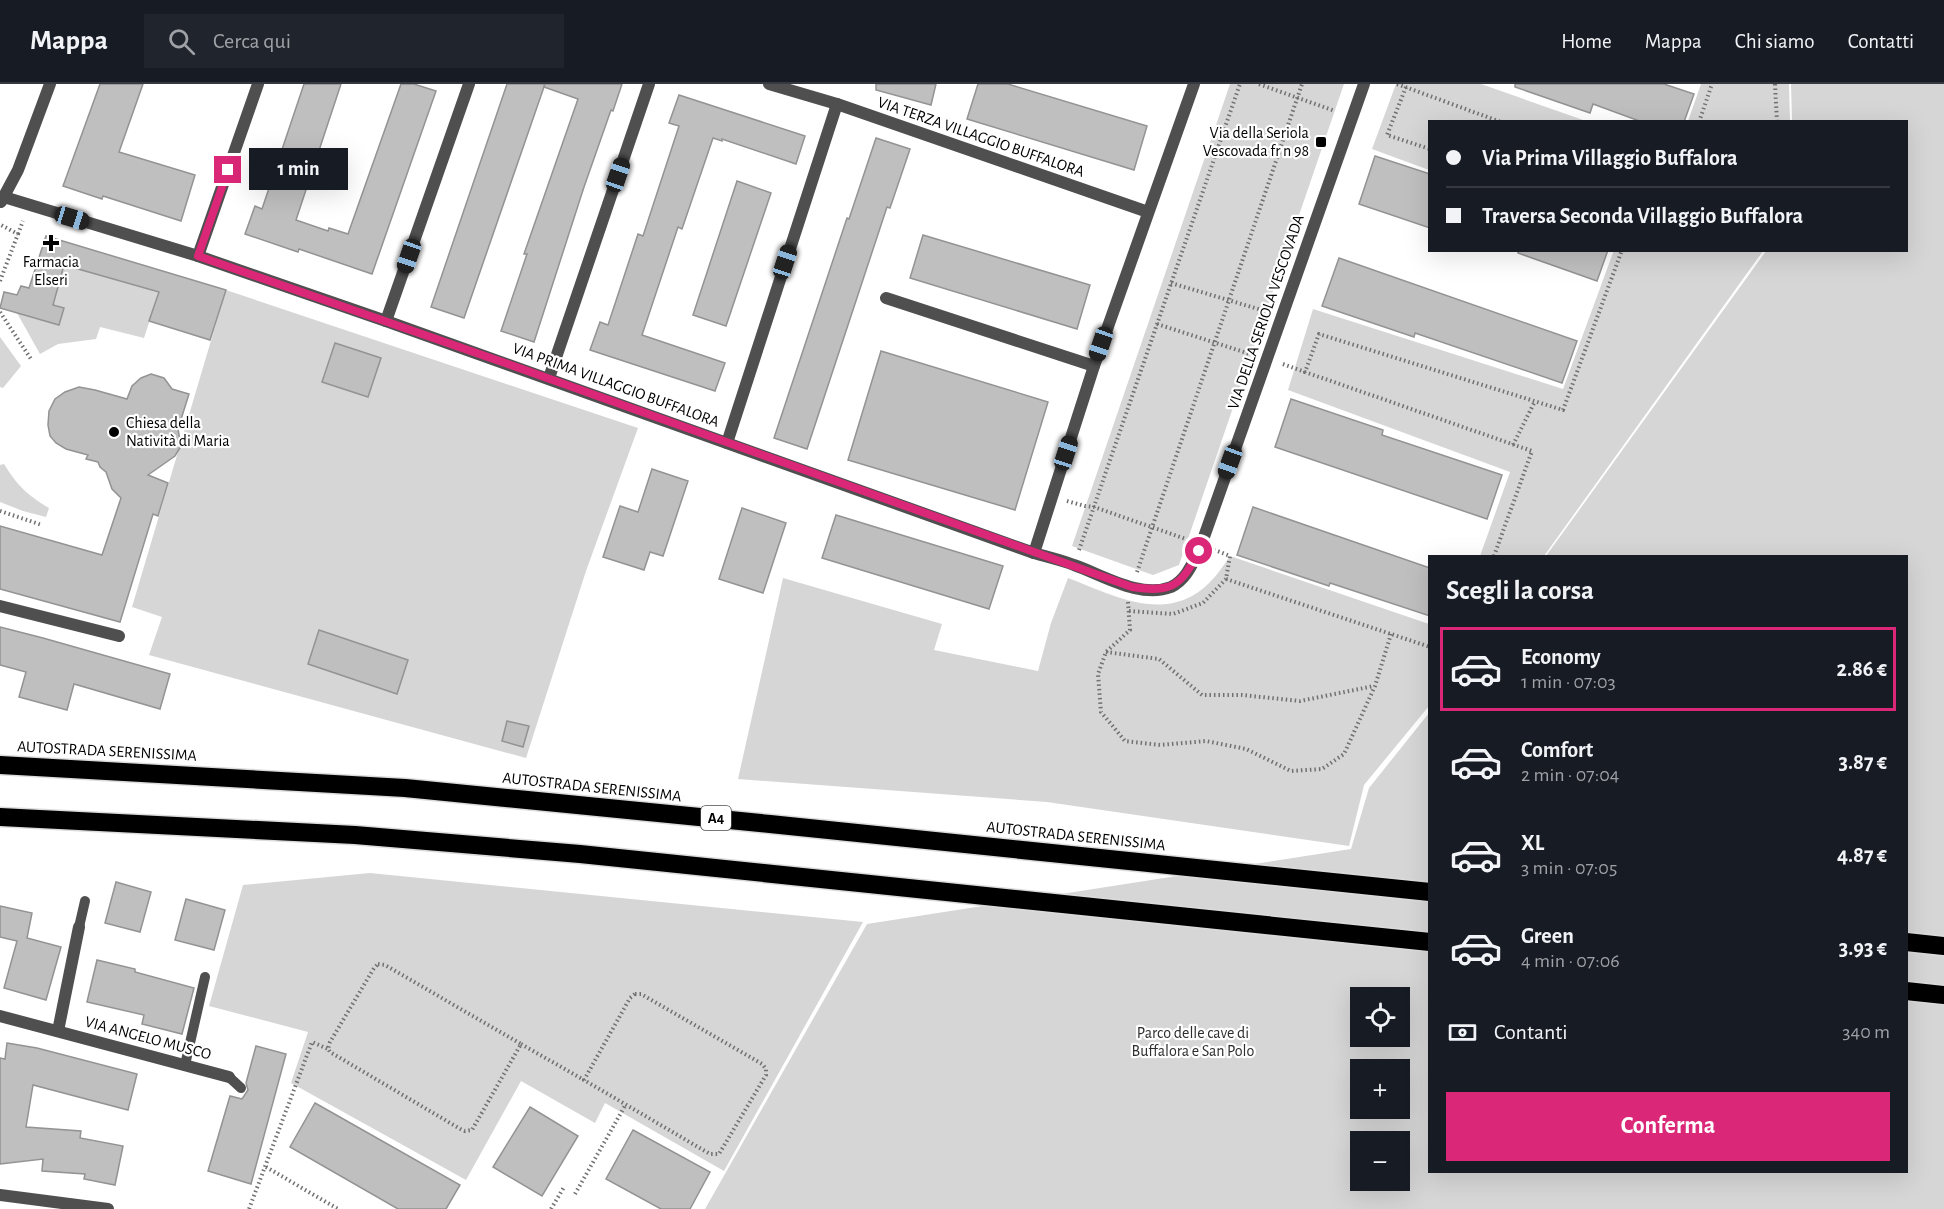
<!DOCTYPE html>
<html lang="it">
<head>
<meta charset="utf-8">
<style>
  :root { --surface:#171b24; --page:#20242c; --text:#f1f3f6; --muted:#9ea1a6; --line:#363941; --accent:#db2777 }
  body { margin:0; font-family:"Alegreya Sans",sans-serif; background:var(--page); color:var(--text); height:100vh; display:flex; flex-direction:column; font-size:22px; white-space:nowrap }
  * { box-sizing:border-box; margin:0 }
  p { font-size:20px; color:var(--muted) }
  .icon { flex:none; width:33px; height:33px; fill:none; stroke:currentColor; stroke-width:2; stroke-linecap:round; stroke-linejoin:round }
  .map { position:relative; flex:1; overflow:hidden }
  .panel { position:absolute; left:1428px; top:471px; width:480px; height:618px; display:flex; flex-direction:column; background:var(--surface); border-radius:0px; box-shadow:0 6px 24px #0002 }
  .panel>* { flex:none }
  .banner { position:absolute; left:1428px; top:36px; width:480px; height:132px; border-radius:0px; box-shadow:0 6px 24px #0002; display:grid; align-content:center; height:132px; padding:0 18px; background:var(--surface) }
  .tools { position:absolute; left:1350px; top:903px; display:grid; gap:12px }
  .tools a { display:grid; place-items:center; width:60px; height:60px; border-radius:0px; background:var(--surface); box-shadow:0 6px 24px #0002; font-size:30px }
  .end { position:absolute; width:27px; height:27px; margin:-14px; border:8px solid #db2777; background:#fff; box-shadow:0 0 0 3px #fff }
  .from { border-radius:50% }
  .bubble { position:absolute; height:42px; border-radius:0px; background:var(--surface); box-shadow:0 6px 24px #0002; font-size:20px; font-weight:600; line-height:42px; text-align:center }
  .car { position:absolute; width:18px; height:36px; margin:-18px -9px; border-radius:8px; box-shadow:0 0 4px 2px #0007; background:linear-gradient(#222 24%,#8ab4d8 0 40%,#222 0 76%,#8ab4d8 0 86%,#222 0) }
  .banner b { display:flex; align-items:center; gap:21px; height:57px; font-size:22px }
  .banner b+b { border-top:2px solid var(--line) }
  .banner i { width:15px; height:15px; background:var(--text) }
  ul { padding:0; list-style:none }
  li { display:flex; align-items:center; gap:18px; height:84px; margin:0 12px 9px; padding:0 6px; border:3px solid transparent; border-radius:0px }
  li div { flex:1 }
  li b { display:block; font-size:22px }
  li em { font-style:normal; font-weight:600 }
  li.active { border-color:var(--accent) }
  li>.icon { width:54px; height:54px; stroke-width:1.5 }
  h2 { padding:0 18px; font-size:27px; line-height:72px }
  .pay { display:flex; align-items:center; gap:15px; height:66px; padding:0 18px; font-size:22px }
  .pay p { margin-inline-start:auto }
  .action { display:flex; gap:12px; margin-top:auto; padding:12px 18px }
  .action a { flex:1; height:69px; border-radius:0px; background:var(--accent); color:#fff; font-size:24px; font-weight:600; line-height:69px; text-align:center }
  header { display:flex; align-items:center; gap:36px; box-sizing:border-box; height:84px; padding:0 30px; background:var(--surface); border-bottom:2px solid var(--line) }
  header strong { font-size:28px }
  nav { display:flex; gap:33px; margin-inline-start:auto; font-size:21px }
  .search { width:420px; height:54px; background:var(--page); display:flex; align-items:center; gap:15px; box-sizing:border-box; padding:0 21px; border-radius:0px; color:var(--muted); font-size:22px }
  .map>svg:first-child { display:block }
  .green { fill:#d6d6d6; fill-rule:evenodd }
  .building { fill:#bfbfbf; stroke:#939393; stroke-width:1.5 }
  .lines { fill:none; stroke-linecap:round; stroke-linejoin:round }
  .highway-casing { stroke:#dbdbdb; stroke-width:21 }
  .path { stroke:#717171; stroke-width:4; stroke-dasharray:1.5 3; stroke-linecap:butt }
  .lane { stroke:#4f4f4f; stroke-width:10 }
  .street { stroke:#4f4f4f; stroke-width:12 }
  .highway { stroke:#000; stroke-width:18 }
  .route { stroke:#db2777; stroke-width:8 }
  .poi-dot { fill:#000; stroke:#fff; stroke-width:2 }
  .labels { text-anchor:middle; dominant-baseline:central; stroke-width:4.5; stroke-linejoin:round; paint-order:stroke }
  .shield { fill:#fff; stroke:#4c4c4c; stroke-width:1.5 }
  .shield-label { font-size:15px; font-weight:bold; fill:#000 }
  .poi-label { font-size:16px; fill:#000; stroke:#fff; text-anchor:end }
  .street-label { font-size:16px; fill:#000; stroke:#fff }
  .park-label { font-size:16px; fill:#2d2d2d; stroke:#fff }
</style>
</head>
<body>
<header>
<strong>Mappa</strong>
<div class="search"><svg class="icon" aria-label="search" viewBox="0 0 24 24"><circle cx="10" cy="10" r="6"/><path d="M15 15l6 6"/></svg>Cerca qui</div>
<nav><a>Home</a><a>Mappa</a><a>Chi siamo</a><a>Contatti</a></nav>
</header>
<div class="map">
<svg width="1944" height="1125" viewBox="0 0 1944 1125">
  <rect width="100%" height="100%" fill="#fff"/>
  <!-- green -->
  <g class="green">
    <path d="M1230 0H1344L1179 481 1153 491 1072 462Z"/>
    <path d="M1396 0H1481L1586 37 1430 38 1429 86 1372 65Z"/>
    <path d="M1701 0H1789L1790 37H1688Z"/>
    <path d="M1791 0H1944V1125H705L867 840 1351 765 1369 704 1429 629 1430 1088H1906V472H1546L1766 167 1906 166V38L1792 37ZM1360 914H1400V952H1360ZM1360 986H1400V1024H1360ZM1360 1058H1400V1096H1360Z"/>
    <path d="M1614 166 1763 167 1544 472H1480L1510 388 1288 306 1313 225 1563 305Z"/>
    <path d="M64 181 159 208 144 254 100 243 96 255 58 260 40 270 17 229 59 241 64 225 53 221Z"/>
    <path d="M226 206 638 344 586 487 526 674 149 571 162 533 132 523Z"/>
    <path d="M0 253 21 282 3 304 0 303Z"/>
    <path d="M4 380C18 402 26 410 49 424L46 433 23 427 0 418V381Z"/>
    <path d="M1230 472 1429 540V622L1364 701 1349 762 1047 718 738 695 783 494 942 540 934 566 1038 587 1051 539 1068 494C1106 508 1152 534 1192 512 1209 503 1220 487 1230 472Z"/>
    <path d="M370 789 863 838 724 1087 605 1019 595 1039 521 997 466 1096 291 999 308 948 209 922 243 801Z"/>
  </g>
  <!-- building -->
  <g class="building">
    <path d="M100 0H143L119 68 195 91 181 137 103 112 102 115 63 102Z"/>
    <path d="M304 0H341L296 136 328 147 329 144 348 150 401 0H414L436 7 372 190 299 165 298 168 245 150 255 122 262 125Z"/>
    <path d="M507 0H545L464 234 431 223Z"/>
    <path d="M545 0H622L613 27 611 26 584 103 534 258 501 247 527 170H524L578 15 544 3Z"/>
    <path d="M876 0H936L931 21 876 6Z"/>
    <path d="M978 0H1008L1147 42 1134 86 967 35Z"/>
    <path d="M1515 0H1664L1694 10 1684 38H1642L1593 20 1590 29 1515 3Z"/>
    <path d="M679 11 805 52 796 80 722 55V57L713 54 682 145 678 143 642 251 725 279 715 307 590 266 600 238 608 241 638 150 643 152 679 42 669 39Z"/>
    <path d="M876 54 910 65 890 124 887 123 807 365 774 354 847 134 849 135Z"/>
    <path d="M1375 72 1430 90V144L1359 120Z"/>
    <path d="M737 97 771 109 726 242 693 231Z"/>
    <path d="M923 151 1090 201 1077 245 910 194Z"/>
    <path d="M46 152 226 206 210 256 149 237 159 208 64 181 53 221 64 224 59 241 0 224 4 208 17 211 21 202 29 204Z"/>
    <path d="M1518 166H1608L1597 197 1518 169Z"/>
    <path d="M1339 174 1577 257 1562 299 1415 249 1414 253 1322 222Z"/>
    <path d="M335 259 381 274 368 313 322 298Z"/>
    <path d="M881 267 1048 318 1015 426 848 376Z"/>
    <path d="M151 290 164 294 172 305 189 310 178 345 181 362 175 372 148 391 168 399 158 432 153 430 120 538 0 505V442L102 471 121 414 112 405 106 388 100 383 98 378 86 375 88 371 66 365 56 359 50 352 48 341 49 327 55 315 65 308 79 303 95 306 127 315 132 302 141 294Z"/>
    <path d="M1291 315 1383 346 1382 351 1502 391 1487 435 1275 363Z"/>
    <path d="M652 385 688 397 663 472 650 468 644 486 603 473 620 422 638 428Z"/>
    <path d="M1253 423 1430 484V532L1330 499 1329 502 1237 471Z"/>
    <path d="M742 424 786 439 763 509 719 495Z"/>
    <path d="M836 431 1003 482 989 525 822 474Z"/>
    <path d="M0 543 43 554 170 590 160 625 74 600 67 626 19 613 26 588 0 581Z"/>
    <path d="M319 546 408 576 397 610 308 580Z"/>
    <path d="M507 637 529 642 523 663 502 657Z"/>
    <path d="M116 798 151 808 140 848 105 839Z"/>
    <path d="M186 815 225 826 214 866 175 856Z"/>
    <path d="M0 822 32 829 27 854 61 863 46 916 4 904 17 857 0 853Z"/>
    <path d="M97 876 135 885V888L194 904 182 950 142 940 144 931 87 918Z"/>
    <path d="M7 959 37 964 137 990 128 1026 33 1001 26 1043 81 1047 80 1054 123 1062 115 1101 84 1095 85 1090 42 1087 43 1075 0 1080V974L5 975Z"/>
    <path d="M256 962 286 970 251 1100 208 1087 230 1012 242 1015 248 1006 246 999Z"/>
    <path d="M315 1019 460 1101 446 1125H398L290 1063Z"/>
    <path d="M530 1023 578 1052 542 1112 493 1083Z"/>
    <path d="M633 1046 710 1088 690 1125H661L606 1095Z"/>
  </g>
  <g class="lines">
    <!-- highway casing -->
    <g class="highway-casing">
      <g id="highway">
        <path d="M0 681 405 704 770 740 1430 808"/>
        <path d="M0 733 355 751 580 770 1430 858"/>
        <path d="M1906 858 1944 862"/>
        <path d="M1906 907 1944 911"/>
      </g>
    </g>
    <!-- path -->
    <g class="path">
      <path d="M1259 0 1335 27"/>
      <path d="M1397 0 1501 38"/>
      <path d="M1775 0 1777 38"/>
      <path d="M1406 3 1387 51 1430 65"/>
      <path d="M1699 38 1712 0"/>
      <path d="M18 150 23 137"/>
      <path d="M0 197 18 150 1 141"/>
      <path d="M1171 199 1265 227"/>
      <path d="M0 228 31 275"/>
      <path d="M1157 240 1250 270"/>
      <path d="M1283 280 1305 288"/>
      <path d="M1513 361 1535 317"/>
      <path d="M1067 417 1085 422 1094 423 1186 455"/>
      <path d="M0 427 42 441"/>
      <path d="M1079 466 1240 0"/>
      <path d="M1494 472 1532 367 1305 288 1319 250 1563 326 1622 166"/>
      <path d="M1137 488 1302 0"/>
      <path d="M1226 495 1430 563"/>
      <path d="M1128 518 1130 546 1106 568 1098 590 1101 628 1125 657 1160 661 1206 657 1246 665 1291 687 1322 685 1344 670 1375 602 1391 550"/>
      <path d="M1129 527 1173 530 1203 519 1226 495 1230 472 1215 466"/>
      <path d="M1106 568 1159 575 1202 611H1242L1300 617 1374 602"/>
      <path d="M378 880 385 881 521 960 472 1046 465 1047 462 1046 330 968 328 965 330 958 374 884Z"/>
      <path d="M635 910H641L762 980 766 985V991L719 1070H710L584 996 630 914Z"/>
      <path d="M521 960 584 996"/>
      <path d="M266 1083 338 1125"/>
      <path d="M575 1110 626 1020"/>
      <path d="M249 1125 312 958 328 965"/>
      <path d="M551 1125 564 1103"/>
    </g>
    <!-- lane -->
    <g class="lane">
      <path d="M79 843 85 817"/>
      <path d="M185 981 205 893"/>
      <path d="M229 993 241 1004"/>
    </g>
    <!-- street -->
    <g class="street">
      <path d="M769 0 837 20 1148 128"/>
      <path d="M4 113 198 172 386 237 1034 469C1047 473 1061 476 1074 481 1103 491 1140 515 1171 503 1186 496 1192 480 1199 467L1364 0"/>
      <path d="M1 118 18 86 50 0"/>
      <path d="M198 172 258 0"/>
      <path d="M886 214 1094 282"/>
      <path d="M386 237 469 0"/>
      <path d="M549 294 649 0"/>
      <path d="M727 359 837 20"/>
      <path d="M1034 469 1094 282 1194 0"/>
      <path d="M0 522 119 552"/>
      <path d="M0 932 229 993"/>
      <path d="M58 947 79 843"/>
      <path d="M0 1111 108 1125"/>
    </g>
    <!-- highway -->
    <use href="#highway" class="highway"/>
  </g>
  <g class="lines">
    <!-- route -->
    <path class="route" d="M228 86 198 172 508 280 1132 503C1172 509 1181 502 1199 467"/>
  </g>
  <!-- markers -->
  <g class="poi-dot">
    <rect x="1315" y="52" width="12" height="12" rx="3"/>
    <path d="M48 150h6v6h6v6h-6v6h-6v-6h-6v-6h6z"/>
    <circle cx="114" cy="348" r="6"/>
  </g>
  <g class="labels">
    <!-- shield labels -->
    <rect class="shield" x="701" y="722" width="30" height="24" rx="4.5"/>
    <g class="shield-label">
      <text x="716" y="734">A4</text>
    </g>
    <!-- poi labels -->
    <g class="poi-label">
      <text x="1309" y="49">Via della Seriola<tspan x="1309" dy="18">Vescovada fr n 98</tspan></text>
      <text x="51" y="178" text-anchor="middle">Farmacia<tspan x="51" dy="18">Elseri</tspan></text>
      <text x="126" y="339" text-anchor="start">Chiesa della<tspan x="126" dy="18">Natività di Maria</tspan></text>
    </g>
    <!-- street labels -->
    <g class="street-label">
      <text transform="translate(981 53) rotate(19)">VIA TERZA VILLAGGIO BUFFALORA</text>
      <text transform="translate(1266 228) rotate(-71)">VIA DELLA SERIOLA VESCOVADA</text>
      <text transform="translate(616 301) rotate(20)">VIA PRIMA VILLAGGIO BUFFALORA</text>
      <text transform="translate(107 667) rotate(3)">AUTOSTRADA SERENISSIMA</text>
      <text transform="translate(592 703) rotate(6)">AUTOSTRADA SERENISSIMA</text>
      <text transform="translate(1076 752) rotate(6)">AUTOSTRADA SERENISSIMA</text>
      <text transform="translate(148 954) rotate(15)">VIA ANGELO MUSCO</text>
    </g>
    <!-- park labels -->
    <g class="park-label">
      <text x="1193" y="949">Parco delle cave di<tspan x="1193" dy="18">Buffalora e San Polo</tspan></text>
    </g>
  </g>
</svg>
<div class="tools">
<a><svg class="icon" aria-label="locate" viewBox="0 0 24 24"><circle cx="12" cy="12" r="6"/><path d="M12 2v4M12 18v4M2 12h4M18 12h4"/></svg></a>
<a>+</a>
<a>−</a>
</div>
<i class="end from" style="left:1199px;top:467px"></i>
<i class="end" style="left:228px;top:86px"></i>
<div class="bubble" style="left:249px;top:64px;width:99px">1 min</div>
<i class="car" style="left:618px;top:91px;rotate:19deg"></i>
<i class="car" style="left:72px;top:134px;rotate:107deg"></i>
<i class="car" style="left:409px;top:172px;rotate:199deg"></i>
<i class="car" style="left:785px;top:178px;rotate:18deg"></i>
<i class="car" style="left:1101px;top:260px;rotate:199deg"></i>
<i class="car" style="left:1066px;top:369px;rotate:18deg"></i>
<i class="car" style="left:1230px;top:378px;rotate:200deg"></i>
<div class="banner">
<b><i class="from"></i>Via Prima Villaggio Buffalora</b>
<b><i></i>Traversa Seconda Villaggio Buffalora</b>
</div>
<section class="panel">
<h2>Scegli la corsa</h2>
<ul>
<li class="active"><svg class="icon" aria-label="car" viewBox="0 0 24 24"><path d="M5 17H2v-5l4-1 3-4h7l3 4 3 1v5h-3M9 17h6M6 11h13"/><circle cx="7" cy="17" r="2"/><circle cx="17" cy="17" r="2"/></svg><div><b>Economy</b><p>1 min · 07:03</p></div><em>2.86 €</em></li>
<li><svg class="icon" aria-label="car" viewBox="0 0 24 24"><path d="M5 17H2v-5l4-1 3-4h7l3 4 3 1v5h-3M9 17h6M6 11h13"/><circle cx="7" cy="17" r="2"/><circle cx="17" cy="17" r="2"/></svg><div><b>Comfort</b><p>2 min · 07:04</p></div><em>3.87 €</em></li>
<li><svg class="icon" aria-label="car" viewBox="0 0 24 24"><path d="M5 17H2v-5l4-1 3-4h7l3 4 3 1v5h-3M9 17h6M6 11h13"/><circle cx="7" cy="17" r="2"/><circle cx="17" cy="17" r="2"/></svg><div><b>XL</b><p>3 min · 07:05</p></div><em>4.87 €</em></li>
<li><svg class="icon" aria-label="car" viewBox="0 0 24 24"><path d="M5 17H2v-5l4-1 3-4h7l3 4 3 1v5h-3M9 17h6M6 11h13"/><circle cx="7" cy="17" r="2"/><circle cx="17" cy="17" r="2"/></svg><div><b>Green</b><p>4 min · 07:06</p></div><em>3.93 €</em></li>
</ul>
<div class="pay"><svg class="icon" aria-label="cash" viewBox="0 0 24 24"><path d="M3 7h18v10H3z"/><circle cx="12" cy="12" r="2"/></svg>Contanti<p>340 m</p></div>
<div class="action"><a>Conferma</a></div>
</section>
</div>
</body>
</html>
